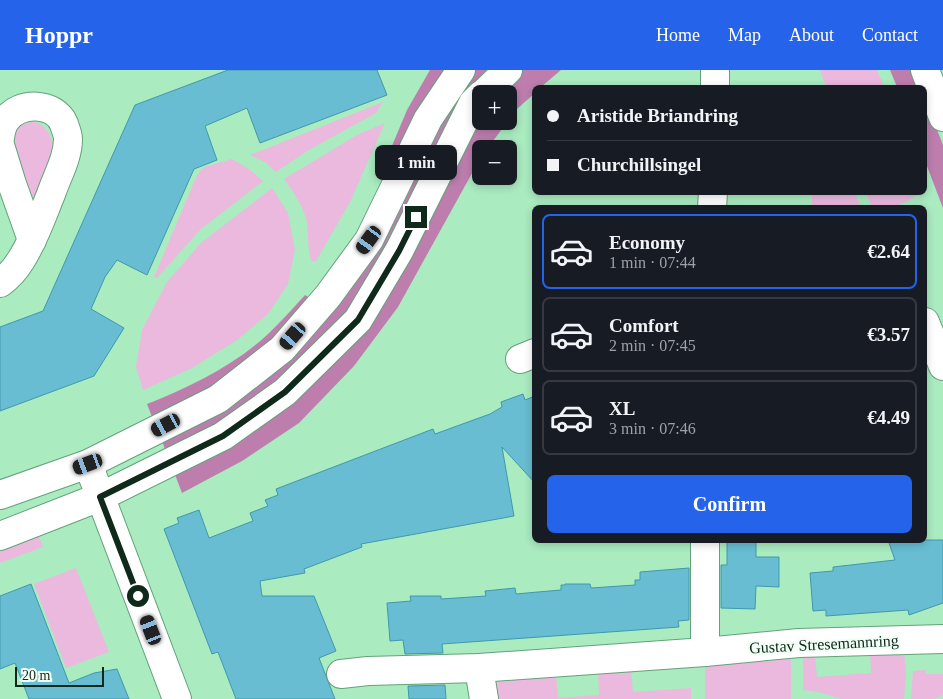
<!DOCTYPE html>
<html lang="en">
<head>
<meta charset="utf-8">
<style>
  :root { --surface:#171b24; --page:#242831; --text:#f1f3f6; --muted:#9ea1a6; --line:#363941; --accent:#2563eb }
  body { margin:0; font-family:Georgia,serif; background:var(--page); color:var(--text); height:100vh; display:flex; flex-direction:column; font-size:19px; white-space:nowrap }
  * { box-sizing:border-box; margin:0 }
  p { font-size:16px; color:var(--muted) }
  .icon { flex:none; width:28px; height:28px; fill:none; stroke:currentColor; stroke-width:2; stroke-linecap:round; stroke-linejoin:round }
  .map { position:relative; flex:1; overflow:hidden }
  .panel { position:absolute; left:532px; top:135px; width:395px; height:338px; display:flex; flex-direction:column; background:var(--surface); border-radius:8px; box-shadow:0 2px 8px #0003 }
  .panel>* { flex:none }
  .banner { position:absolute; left:532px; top:15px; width:395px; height:110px; border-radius:8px; box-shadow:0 2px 8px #0003; display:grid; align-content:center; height:110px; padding:0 15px; background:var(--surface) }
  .fabs { position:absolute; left:472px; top:15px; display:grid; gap:10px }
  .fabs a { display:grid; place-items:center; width:45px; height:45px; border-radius:8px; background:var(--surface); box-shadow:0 2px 8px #0003; font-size:25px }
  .scale { position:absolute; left:15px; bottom:12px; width:89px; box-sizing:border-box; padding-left:5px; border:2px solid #0f291a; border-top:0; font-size:14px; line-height:18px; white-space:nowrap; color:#0f291a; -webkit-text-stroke:4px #f1fef5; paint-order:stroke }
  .end { position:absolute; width:22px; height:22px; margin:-11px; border:6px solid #0f291a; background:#fff; box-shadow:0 0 0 2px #fff }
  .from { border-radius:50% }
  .bubble { position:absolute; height:35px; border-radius:8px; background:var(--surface); box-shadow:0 2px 8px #0003; font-size:16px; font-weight:700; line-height:35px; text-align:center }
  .car { position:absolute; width:15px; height:30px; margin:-15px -8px; border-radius:6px; box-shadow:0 0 4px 1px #0007; background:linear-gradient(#222 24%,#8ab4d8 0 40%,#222 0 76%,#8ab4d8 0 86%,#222 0) }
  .banner b { display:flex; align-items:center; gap:18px; height:48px; font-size:19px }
  .banner b+b { border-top:1px solid var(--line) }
  .banner i { width:12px; height:12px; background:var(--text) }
  ul { padding:9px 0 0; list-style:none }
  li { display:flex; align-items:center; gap:15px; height:75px; margin:0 10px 8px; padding:0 5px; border:2px solid var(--line); border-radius:8px }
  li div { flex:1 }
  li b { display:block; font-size:19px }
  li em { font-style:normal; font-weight:700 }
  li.selected { border-color:var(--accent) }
  li>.icon { width:45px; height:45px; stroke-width:1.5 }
  .cta { display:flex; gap:10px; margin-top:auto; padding:10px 15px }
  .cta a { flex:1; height:58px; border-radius:8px; background:var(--accent); color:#fff; font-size:20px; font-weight:700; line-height:58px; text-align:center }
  header { display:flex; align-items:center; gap:30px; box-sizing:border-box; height:70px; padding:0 25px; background:var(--accent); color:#fff }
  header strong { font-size:24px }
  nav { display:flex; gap:28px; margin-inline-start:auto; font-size:18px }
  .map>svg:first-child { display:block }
  .green { fill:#ebb9de }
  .forest { fill:#bd7eae }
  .building { fill:#68bdd2; stroke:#4098ac }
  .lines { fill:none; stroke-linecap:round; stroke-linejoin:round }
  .minor-casing { stroke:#64a27a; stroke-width:30 }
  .tertiary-casing { stroke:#64a27a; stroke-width:30 }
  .minor { stroke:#fff; stroke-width:28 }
  .tertiary { stroke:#fff; stroke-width:28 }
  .route { stroke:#0f291a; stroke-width:6 }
  .labels { text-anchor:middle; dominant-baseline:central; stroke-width:4.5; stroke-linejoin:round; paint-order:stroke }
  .street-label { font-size:16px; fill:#0f291a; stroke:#f1fef5 }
</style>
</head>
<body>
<header>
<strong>Hoppr</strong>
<nav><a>Home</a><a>Map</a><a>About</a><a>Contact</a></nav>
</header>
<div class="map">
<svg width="943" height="629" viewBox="0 0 943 629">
  <rect width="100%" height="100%" fill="#aaebc0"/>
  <!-- green -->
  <g class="green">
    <path d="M820 0H877L884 17H826Z"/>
    <path d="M383 32 376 43 307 81 276 102 265 92 250 85Z"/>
    <path d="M35 52C48 57 53 68 54 82L34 126 30 130 12 89 15 61 22 53Z"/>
    <path d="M385 53 350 132 316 191H312C307 185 309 158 306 148 301 133 293 121 284 109L357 65Z"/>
    <path d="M232 89 249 99 263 111 201 159 157 208 154 207 197 105 204 97Z"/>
    <path d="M272 118 288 143 295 180 288 214 268 244 237 270 192 298 143 320 136 297 142 260 167 212 201 173Z"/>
    <path d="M812 123H855L861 137H812Z"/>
    <path d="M866 123H918C907 136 888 138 872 137Z"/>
    <path d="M36 458 43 477 0 493V473Z"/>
    <path d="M76 498 109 582 66 598 34 514Z"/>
    <path d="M904 580 906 604 904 629H841L818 622 803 620V587L815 586 817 607 871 603 870 582Z"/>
    <path d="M791 589V629H705V596Z"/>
    <path d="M631 599 633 622 691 618V629H498L496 612 556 605 558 628 599 625 598 602Z"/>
    <path d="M925 600 926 604H943V625L935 629H911L913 601Z"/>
  </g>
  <!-- forest -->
  <g class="forest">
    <path d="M430 0H446L389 105 381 102 407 40Z"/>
    <path d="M468 0H495L388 187 345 248 246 342 167 385 161 368 281 292Z"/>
    <path d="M519 0H561L541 17 535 18V23L518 38 509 50V24H496Z"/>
    <path d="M890 0H914L921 17H897Z"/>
    <path d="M925 29 943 75V138L925 91Z"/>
    <path d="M481 41V51H508L487 79H481V87L398 237 354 296 299 353 242 391 182 423 174 402 300 322Z"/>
    <path d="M305 225 315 231 245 301 154 352 147 334C190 317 233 296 267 265 281 252 293 238 305 225Z"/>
  </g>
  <!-- building -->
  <g class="building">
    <path d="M228 0H377L387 25 260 73 247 38 205 56 217 90 194 99 147 205 117 190 105 207 91 239 124 258 94 306 0 341V257L43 241 135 35Z"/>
    <path d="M523 324 525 330 535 326V413L502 377 514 446 361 474 362 477 304 499 305 503 260 511 262 526H314L336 581 319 588 335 629H236L218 582 212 584 164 459 179 453 177 448 199 440 209 468 253 451 250 443 268 436 265 430 278 425 276 419 433 359 435 364 490 344 502 337 501 332Z"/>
    <path d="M727 470H756V487H779V517L756 516 755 539 721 538V495H727Z"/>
    <path d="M888 470H943V533L909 545 908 540 826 546V540L813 541 810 503 833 501V497L895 490Z"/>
    <path d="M689 498V550L678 551 679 557 442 574 443 583 405 584 403 570 390 571 387 533 411 531 410 526H441V529L486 526 485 521 515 518 516 524 538 522 561 520V515H565V514H590L591 518 635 515V510H640V502Z"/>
    <path d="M31 514 69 613 94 603 117 599 129 629H29L15 593 0 599V526Z"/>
    <path d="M445 615 446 629H409L408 616Z"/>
  </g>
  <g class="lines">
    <!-- minor casing -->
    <g class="minor-casing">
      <g id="minor">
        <path d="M715 18V0"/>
        <path d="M0 68C1 61 2 55 6 50 19 31 55 32 64 54 65 58 68 64 68 69 68 88 57 106 51 124 42 146 34 170 21 190 16 198 7 208 0 213"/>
        <path d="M0 75 12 114 32 170"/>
        <path d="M712 138 713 122"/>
        <path d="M925 252 943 296"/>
        <path d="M520 289 535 283"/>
        <path d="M88 394 177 629"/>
        <path d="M705 470V582"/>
        <path d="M479 598 484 629"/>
        <path d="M341 604 368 601 479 598 705 582 799 573 943 569"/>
      </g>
    </g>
    <!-- tertiary casing -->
    <g class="tertiary-casing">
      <g id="tertiary">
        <path d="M925 0 943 47"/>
        <path d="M483 24 508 0"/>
        <path d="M0 425 88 394 218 329 282 279 328 226 369 170 428 49 461 0"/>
        <path d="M0 466 100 427 223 366 285 322 358 250 399 181 473 33 481 25"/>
      </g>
    </g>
    <!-- minor -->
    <use href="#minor" class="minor"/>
    <!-- tertiary -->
    <use href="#tertiary" class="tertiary"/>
  </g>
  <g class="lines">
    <!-- route -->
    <path class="route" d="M138 526 100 427 223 366 285 322 358 250 399 181 416 147"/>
  </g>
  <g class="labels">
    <!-- street labels -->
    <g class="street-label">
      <text transform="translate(824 574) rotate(-3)">Gustav Stresemannring</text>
    </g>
  </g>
</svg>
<div class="fabs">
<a>+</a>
<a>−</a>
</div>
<div class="scale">20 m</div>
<i class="end from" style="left:138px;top:526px"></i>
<i class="end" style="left:416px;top:147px"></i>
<div class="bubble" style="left:375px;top:75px;width:82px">1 min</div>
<i class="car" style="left:369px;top:170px;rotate:216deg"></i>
<i class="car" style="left:293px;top:266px;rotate:221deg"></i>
<i class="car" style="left:166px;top:355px;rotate:242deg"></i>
<i class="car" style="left:88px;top:394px;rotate:250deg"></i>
<i class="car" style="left:151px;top:560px;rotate:339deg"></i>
<div class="banner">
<b><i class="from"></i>Aristide Briandring</b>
<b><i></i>Churchillsingel</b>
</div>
<section class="panel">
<ul>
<li class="selected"><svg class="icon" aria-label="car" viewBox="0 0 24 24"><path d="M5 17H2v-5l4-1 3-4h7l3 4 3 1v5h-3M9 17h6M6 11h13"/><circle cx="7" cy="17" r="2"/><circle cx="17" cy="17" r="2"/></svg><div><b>Economy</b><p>1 min · 07:44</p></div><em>€2.64</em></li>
<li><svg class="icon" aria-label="car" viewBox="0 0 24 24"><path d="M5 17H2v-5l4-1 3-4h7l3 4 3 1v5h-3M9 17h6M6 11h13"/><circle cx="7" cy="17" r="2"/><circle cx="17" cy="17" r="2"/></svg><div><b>Comfort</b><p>2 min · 07:45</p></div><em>€3.57</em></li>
<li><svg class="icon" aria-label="car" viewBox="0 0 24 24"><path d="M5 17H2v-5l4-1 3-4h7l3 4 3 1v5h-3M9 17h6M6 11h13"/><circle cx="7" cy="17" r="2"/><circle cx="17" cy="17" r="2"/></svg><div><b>XL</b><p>3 min · 07:46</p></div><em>€4.49</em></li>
</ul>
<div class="cta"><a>Confirm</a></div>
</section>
</div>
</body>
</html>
